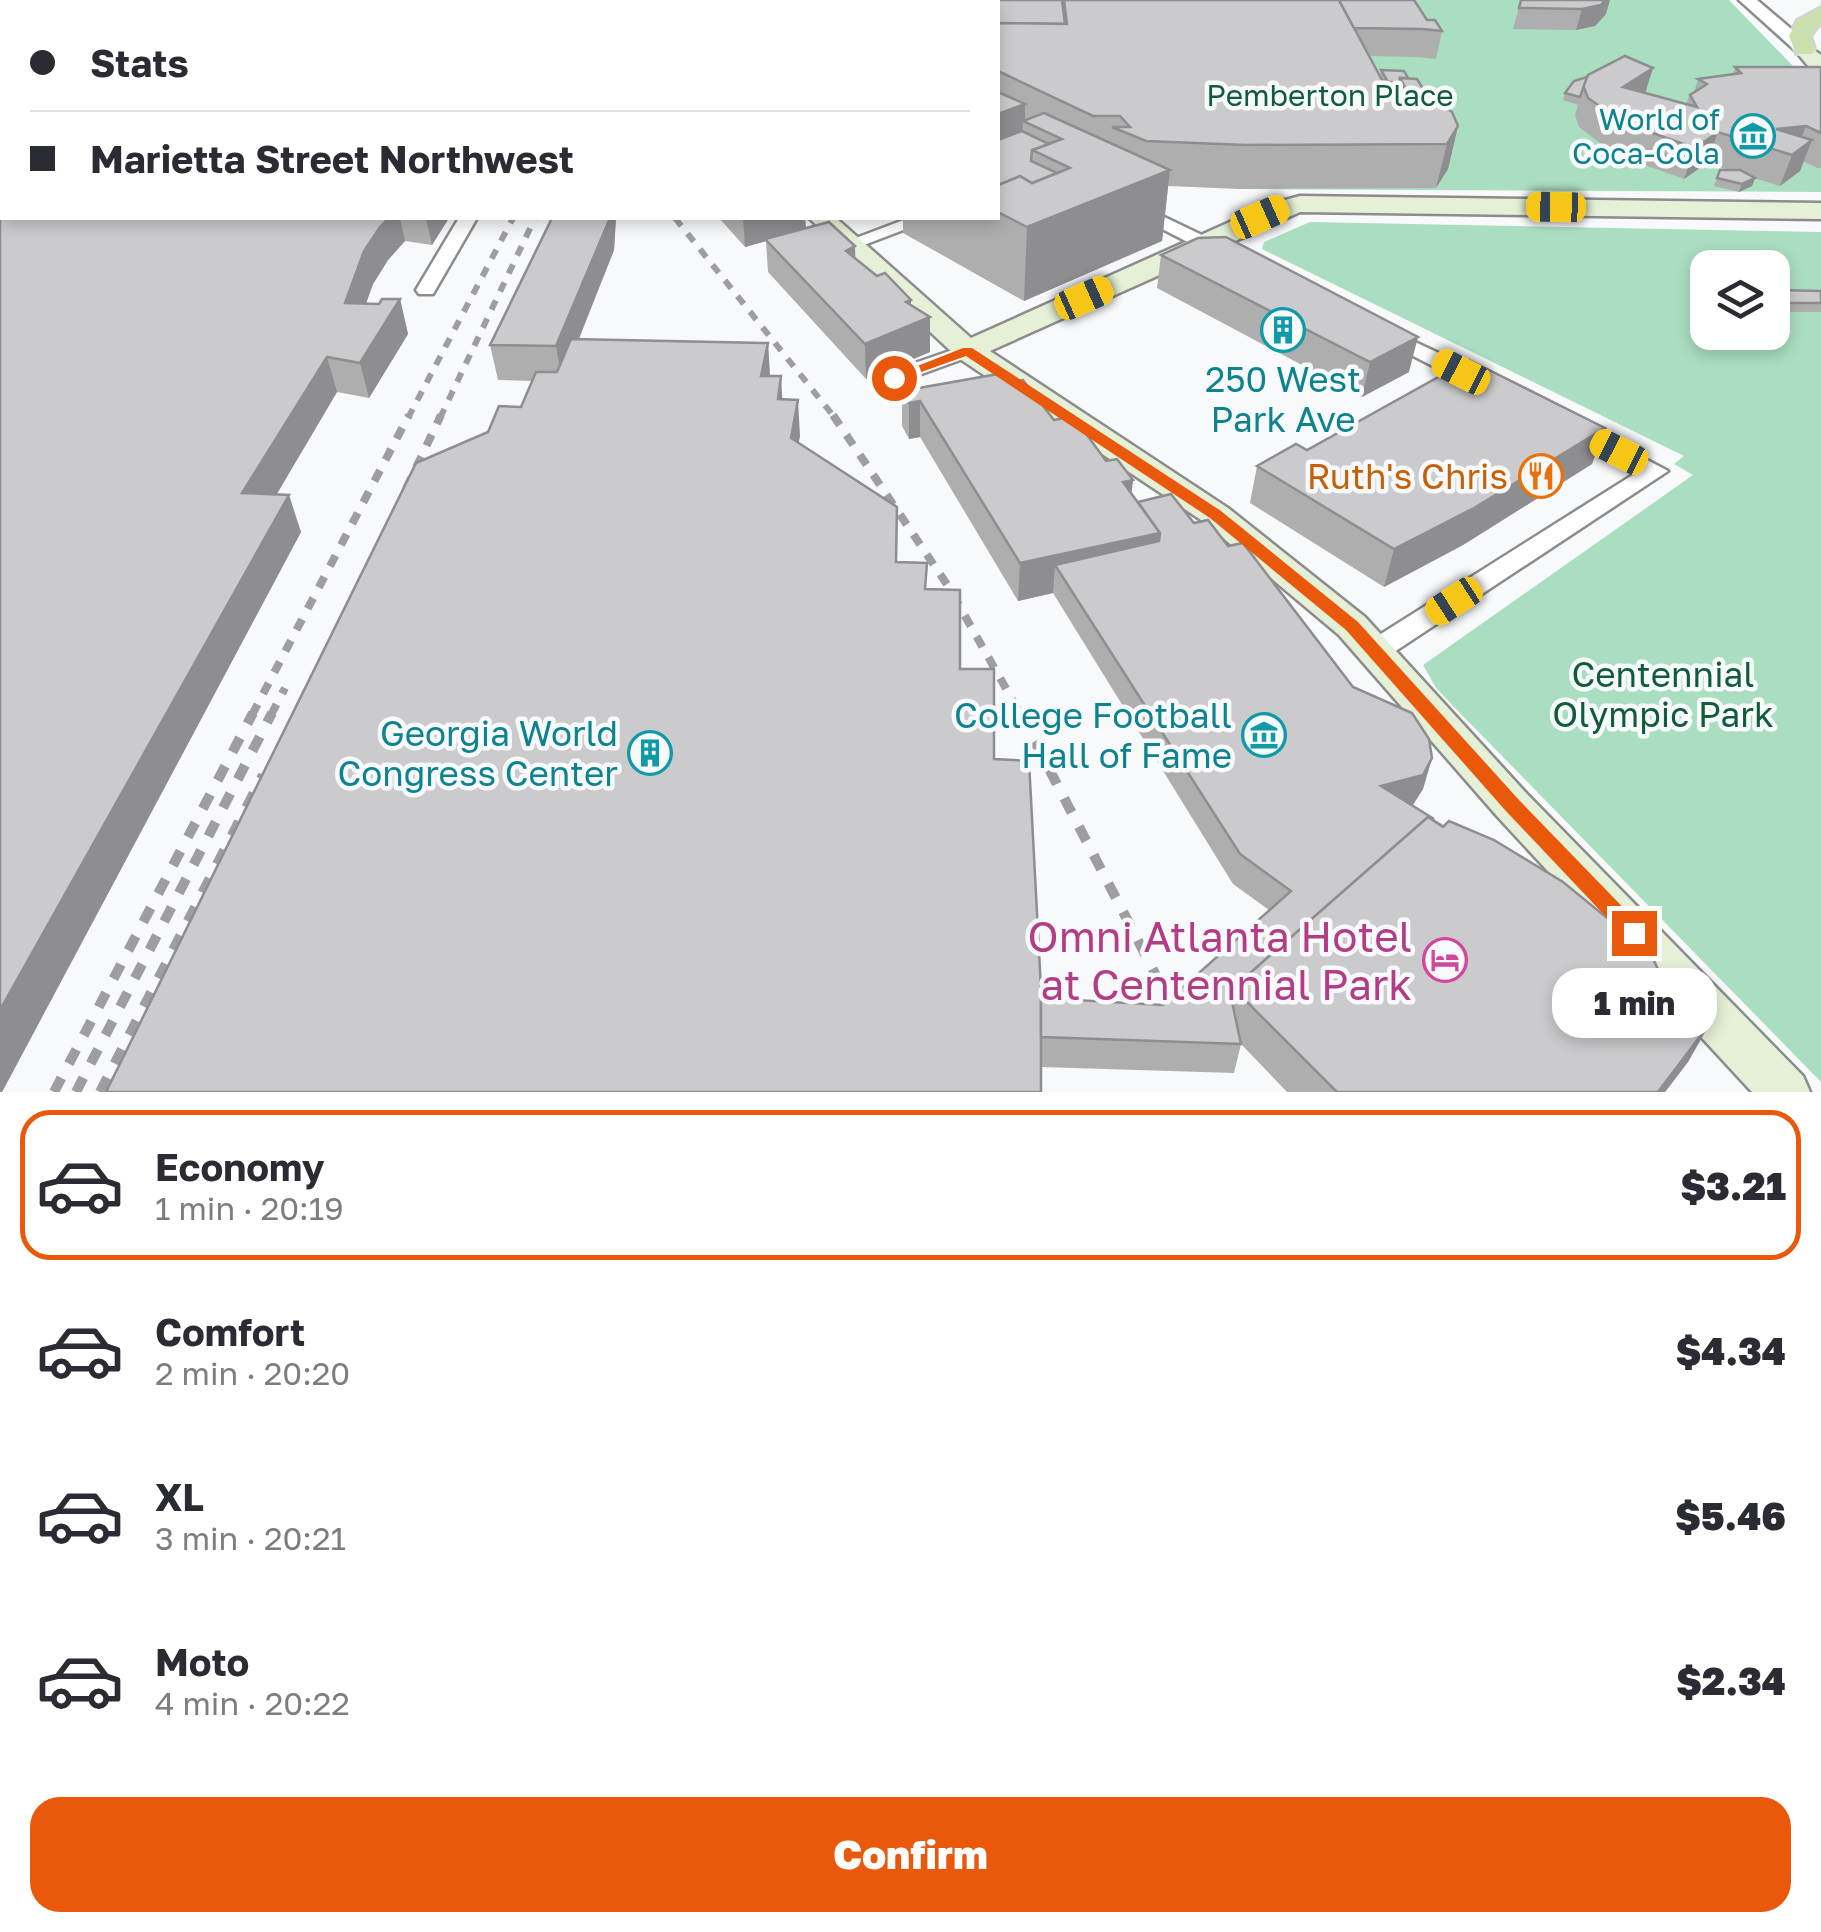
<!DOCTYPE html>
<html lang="en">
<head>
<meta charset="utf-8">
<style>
  :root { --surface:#fff; --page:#f7f7f7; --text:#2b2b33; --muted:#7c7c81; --line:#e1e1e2; --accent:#ea580c }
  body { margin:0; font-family:"Golos Text",sans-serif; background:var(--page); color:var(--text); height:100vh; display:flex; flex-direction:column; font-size:38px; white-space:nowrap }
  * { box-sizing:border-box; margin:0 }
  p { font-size:32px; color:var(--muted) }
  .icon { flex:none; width:55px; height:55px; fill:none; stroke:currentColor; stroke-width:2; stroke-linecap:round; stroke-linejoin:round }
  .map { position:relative; height:1092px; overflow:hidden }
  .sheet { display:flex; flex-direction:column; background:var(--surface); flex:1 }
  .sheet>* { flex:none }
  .top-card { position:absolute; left:0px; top:0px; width:1000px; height:220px; box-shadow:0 5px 15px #0003; display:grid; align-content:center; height:220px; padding:0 30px; background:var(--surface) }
  .tools { position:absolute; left:1690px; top:250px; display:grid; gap:20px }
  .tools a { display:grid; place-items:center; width:100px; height:100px; border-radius:20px; background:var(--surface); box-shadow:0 5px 15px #0003; font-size:50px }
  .end { position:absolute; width:45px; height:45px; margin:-22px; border:12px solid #ea580c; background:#fff; box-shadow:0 0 0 5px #fff }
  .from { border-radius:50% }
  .bubble { position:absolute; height:70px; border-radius:30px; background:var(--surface); box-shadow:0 5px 15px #0003; font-size:32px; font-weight:800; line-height:70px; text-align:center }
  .car { position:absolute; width:30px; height:60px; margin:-30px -15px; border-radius:12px; box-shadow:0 0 8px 2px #0007; background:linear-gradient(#f5c518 24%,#345 0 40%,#f5c518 0 76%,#345 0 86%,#f5c518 0) }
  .top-card b { display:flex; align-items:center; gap:35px; height:95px; font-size:38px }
  .top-card b+b { border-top:2px solid var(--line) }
  .top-card i { width:25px; height:25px; background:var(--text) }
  ul { padding:18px 0 0; list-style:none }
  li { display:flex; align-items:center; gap:30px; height:150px; margin:0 20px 15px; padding:0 10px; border:5px solid transparent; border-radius:30px }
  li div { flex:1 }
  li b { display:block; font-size:38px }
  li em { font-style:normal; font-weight:800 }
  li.on { border-color:var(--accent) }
  li>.icon { width:90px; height:90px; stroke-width:1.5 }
  .action { display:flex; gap:20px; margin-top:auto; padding:20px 30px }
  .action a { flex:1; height:115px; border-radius:30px; background:var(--accent); color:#fff; font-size:40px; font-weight:800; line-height:115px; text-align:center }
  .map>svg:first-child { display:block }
  .green { fill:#aadec1; fill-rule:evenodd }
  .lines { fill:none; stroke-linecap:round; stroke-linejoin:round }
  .minor-casing { stroke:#8b8c8d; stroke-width:5 }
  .tertiary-casing { stroke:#8b8c8d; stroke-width:5 }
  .secondary-casing { stroke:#8b8c8d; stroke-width:5 }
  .primary-casing { stroke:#d3d3d3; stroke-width:4 }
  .minor { fill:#fff; fill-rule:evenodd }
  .tertiary { fill:#fff; fill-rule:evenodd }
  .secondary { fill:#e5f0d7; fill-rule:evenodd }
  .primary { fill:#cbe0af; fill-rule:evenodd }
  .rail-far2 { stroke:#9e9ea0; stroke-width:6; stroke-dasharray:10 10; stroke-linecap:butt }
  .rail-far1 { stroke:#9e9ea0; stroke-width:8; stroke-dasharray:12 12; stroke-linecap:butt }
  .rail { stroke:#9e9ea0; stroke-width:10; stroke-dasharray:16 16; stroke-linecap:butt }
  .wall { fill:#afaeaf }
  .shaded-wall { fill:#8e8d8f }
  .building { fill:#cbcacc; stroke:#8e8d8f; stroke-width:2.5 }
  .route { fill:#ea580c }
  .labels { text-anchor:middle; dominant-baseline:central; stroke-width:9; stroke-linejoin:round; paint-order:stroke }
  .far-park-label { font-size:30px; fill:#0f5c3c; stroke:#f8f9fb }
  .far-culture-label { font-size:30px; fill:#0d838f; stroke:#f8f9fb; text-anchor:end }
  .culture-label { font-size:35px; fill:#0d838f; stroke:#f8f9fb; text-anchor:end }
  .food-label { font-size:35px; fill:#c56008; stroke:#f8f9fb; text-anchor:end }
  .park-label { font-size:35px; fill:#0f5c3c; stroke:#f8f9fb }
  .near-hotel-label { font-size:42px; fill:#b23c85; stroke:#f8f9fb; text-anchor:end }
</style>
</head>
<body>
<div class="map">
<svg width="1821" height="1092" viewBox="0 0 1821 1092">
  <rect width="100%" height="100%" fill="#f8f9fb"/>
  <!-- green -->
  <g class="green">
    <path d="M969 0H1729L1821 95V192L1239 189 998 2Z"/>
    <path d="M1310 222 1821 232V1082L1457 710 1436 688 1423 665 1693 475 1674 464 1684 456 1262 249 1264 242ZM1708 268H1772V332H1708Z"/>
  </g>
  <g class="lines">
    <!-- minor casing -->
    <g class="minor-casing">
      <g id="minor">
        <rect x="938" y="0" width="14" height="2"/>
        <path d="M1135 203 1231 249 1233 253 1224 259 1217 257 1129 212 1126 208Z"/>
        <path d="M459 218H477L433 294H419L416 290Z"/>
        <path d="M909 218H935L856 248H842L840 244Z"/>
        <path d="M1385 328 1492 378 1495 383 1484 389 1476 388 1378 338 1375 334Z"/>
        <path d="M967 345 977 351 974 355 894 384 883 378 886 373Z"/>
        <path d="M1573 421 1668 471 1385 658H1365L1361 651 1365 644 1639 471 1565 433 1562 428Z"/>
      </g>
    </g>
    <!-- tertiary casing -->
    <g class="tertiary-casing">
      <path id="tertiary" d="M1739 0H1757L1810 45V53H1798Z"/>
    </g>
    <!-- secondary casing -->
    <g class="secondary-casing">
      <g id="secondary">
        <path d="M716 0H736V2H717Z"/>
        <rect x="0" y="22" width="2" height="12"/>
        <path d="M1804 43 1821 55V73L1813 72 1794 49Z"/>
        <path d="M1300 196 1821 203V219L1300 212 990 351 1228 508 1365 617 1527 794 1803 1076 1810 1092H1752L1497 816 1339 635 1204 522 957 357 809 218H836L971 338 1270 204Z"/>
      </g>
    </g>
    <!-- primary casing -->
    <g class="primary-casing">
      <path id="primary" d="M1821 7V23L1811 36 1815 49 1812 54H1796L1789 36 1797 20Z"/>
    </g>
    <!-- minor -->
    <use href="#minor" class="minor"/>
    <!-- tertiary -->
    <use href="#tertiary" class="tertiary"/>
    <!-- secondary -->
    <use href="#secondary" class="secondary"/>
    <!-- primary -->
    <use href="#primary" class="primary"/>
    <!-- rail-far2 -->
    <g class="rail-far2">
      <path d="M675 218 835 418"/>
      <path d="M408 418 513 218"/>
      <path d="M440 418 535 218"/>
    </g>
    <!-- rail-far1 -->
    <g class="rail-far1">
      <path d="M833 415 948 586 1021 715"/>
      <path d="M406 489 441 415"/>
      <path d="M252 715 409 415"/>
      <path d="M271 715 285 688"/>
    </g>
    <!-- rail -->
    <g class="rail">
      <path d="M1020 713 1161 985"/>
      <path d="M54 1092 253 713"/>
      <path d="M76 1092 272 713"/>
      <path d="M100 1092 263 775"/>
    </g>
  </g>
  <!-- wall -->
  <g class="wall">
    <path d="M975 0H1414L1427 20 1442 31 1436 59 1416 57 1369 56 1380 77 1381 70 1408 78 1458 126 1448 169 1436 188 1239 189 1168 186 1162 241 1024 301 903 233V218H998V2H975Z"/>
    <path d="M1521 0 1606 14 1595 26 1576 30 1513 29Z"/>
    <rect x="0" y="52" width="2" height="36"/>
    <path d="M1735 67H1821V168H1817L1803 161 1800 171 1780 186 1755 178 1752 186 1739 192 1714 186 1720 170H1729L1707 163 1684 179 1614 154 1579 127 1575 115 1578 105 1563 100 1565 93 1574 81 1645 93 1686 104 1690 95 1694 92 1698 79 1733 74Z"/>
    <path d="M2 218H449L432 245 405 241 388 260 373 284 366 303 379 304 400 299 408 334 369 398 337 392 276 495 301 532 2 1092H0Z"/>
    <path d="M552 218H616L614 250 579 339 768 343 770 376 800 436 798 443 897 562 926 589 960 669 994 759 1041 998 1163 1005 1269 910 1233 884 1053 593 1018 601 920 437 909 439 902 426V391L1009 382 1054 420 1106 461 1133 480 1131 493 1138 502 1194 523 1228 546 1353 687 1432 758 1423 789 1412 805 1635 947 1661 976 1710 1023 1688 1062 1665 1092H1287L1241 1044 1234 1073 1041 1067 488 432 521 407 532 381 498 380 490 345Z"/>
    <path d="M719 218H805L806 228 855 246V258L877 276 911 300V305L930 352 866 379 768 272 766 241 745 247Z"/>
    <path d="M1161 255 1409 372 1362 397 1157 288Z"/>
    <path d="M1772 290 1821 291V312H1772Z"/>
    <path d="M1605 428 1592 464 1463 545 1384 587 1250 503 1257 466 1307 450Z"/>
  </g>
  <!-- shaded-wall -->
  <g class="shaded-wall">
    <path d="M1605 0H1610L1606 14 1595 26 1576 30 1582 9Z"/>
    <path d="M1653 68 1644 97 1623 87Z"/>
    <path d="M1025 104V122L1023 121 1020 172 998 181V114Z"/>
    <path d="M1458 126 1448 169 1436 188 1447 144Z"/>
    <path d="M1806 126 1796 152 1812 140 1800 171 1780 186 1792 155 1776 129Z"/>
    <path d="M1718 132 1707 163 1684 179 1695 148Z"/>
    <path d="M1170 170 1162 241 1024 301 1027 227Z"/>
    <path d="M1755 178 1752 186 1739 192 1742 184Z"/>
    <path d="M389 218H400L405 241 388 260 373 284 354 337 345 303 364 251 380 227Z"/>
    <path d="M426 218H449L432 245Z"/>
    <path d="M610 218H616L614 250 562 381 556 346Z"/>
    <path d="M743 218H805L806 230 745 247Z"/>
    <path d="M855 246 856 279 846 251Z"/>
    <path d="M400 299 408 334 369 398 360 363Z"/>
    <path d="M911 300V325L930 317V352L866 379 865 344 906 302Z"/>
    <path d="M1418 337 1409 372 1362 397 1370 362Z"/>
    <path d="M768 343 770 378 761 376Z"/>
    <path d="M327 357 337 392 255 531 242 493Z"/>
    <path d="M781 376 783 411 778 399Z"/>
    <path d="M798 400 800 436 793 474 791 438Z"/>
    <path d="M920 401V437L909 439V403Z"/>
    <path d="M1605 428 1592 464 1463 545 1384 587 1394 549Z"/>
    <path d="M1133 480 1129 517 1123 482Z"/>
    <path d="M289 495 301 532 2 1092H0V1010Z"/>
    <path d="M1160 533 1155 570 1055 565 1053 593 1018 601 1020 563Z"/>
    <path d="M1432 758 1423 789 1413 805 1372 816 1381 786Z"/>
    <path d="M1710 1023 1688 1062 1665 1092H1658Z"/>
  </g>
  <!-- building -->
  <g class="building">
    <path d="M976 0H1062L1065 24 998 23V2H976Z"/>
    <path d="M1064 0H1339L1382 80 1436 100 1452 112 1458 126 1447 144 1245 145 1146 141 1112 127H1130L1120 116H1093L998 71V23L1067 24Z"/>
    <path d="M1339 0H1414L1427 20H1435L1442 31 1422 29 1354 28Z"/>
    <path d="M1521 0H1605L1601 5 1582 9 1519 8Z"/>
    <rect x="0" y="52" width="2" height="14"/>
    <path d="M1625 56 1653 68 1623 87 1697 107 1690 95 1707 84 1698 79 1741 73 1735 67H1821V133L1806 126 1776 129 1812 140 1792 155 1718 132 1695 148 1624 123 1588 98 1583 85 1588 75Z"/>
    <path d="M1381 70 1404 71 1408 78H1400L1399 82H1388Z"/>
    <path d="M1587 77 1580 97 1565 93 1574 81Z"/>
    <path d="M1400 78 1417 79 1427 95 1406 89Z"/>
    <path d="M998 92 1025 104 998 114Z"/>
    <path d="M0 107H2V218H389L380 227 364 251 345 303 379 304 382 299H400L360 363 327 357 242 493 289 495 0 1010Z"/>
    <path d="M1044 113 1170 170 1027 227 998 212V185L1020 176 1032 183 1070 168 1032 150 1062 139 1023 121Z"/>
    <path d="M1022 131 1049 144 1032 150 1031 161 1057 173 1032 183 1020 176 998 185V140Z"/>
    <path d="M1720 170H1740L1755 178 1742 184 1717 178Z"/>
    <path d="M552 218H610L556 346 490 345Z"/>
    <path d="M829 222 855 246 846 251 877 276 885 273 911 300 906 302 930 317 865 344 765 239Z"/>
    <path d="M1226 237 1418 337 1370 362 1161 255 1198 238Z"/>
    <path d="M1772 290 1821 291V303H1774Z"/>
    <path d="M571 339 768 343 761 376H781L778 399 798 400 791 438 897 507 896 562 927 563 925 589 960 590V669H994V759L1029 761 1041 989V1092H106L416 463 488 432 499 406 521 407 536 372H557Z"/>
    <path d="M1469 360 1605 428 1474 508 1394 549 1257 466 1296 444 1307 450Z"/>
    <path d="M1004 373 1009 382 1023 380 1054 420 1073 416 1106 461 1117 459 1133 480 1123 482 1160 533 1020 563 920 401 909 403 902 391Z"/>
    <path d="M1171 494 1194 523 1208 520 1228 546 1243 543 1353 687 1412 713 1429 739 1432 758 1423 775 1381 786 1434 819 1428 817 1233 988 1237 992 1231 997 1241 1044 1041 1037V998L1163 1005 1291 891 1240 854 1055 565 1159 541 1160 533 1138 502Z"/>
    <path d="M1428 817 1443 827 1449 821 1494 840 1563 882 1628 935 1635 947 1651 954 1661 976 1710 1023 1658 1092H1337L1233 988Z"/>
  </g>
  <!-- route -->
  <path class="route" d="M963 348H972L1221 511 1358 622 1519 800 1642 927 1645 933 1642 939H1627L1505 810 1346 630 1210 518 966 356 899 380 887 378Z"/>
  <!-- icons -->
  <defs>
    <g id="museum-ring" transform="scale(2.25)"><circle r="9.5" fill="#f8f9fb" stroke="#0f9aa8" stroke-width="1.5"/><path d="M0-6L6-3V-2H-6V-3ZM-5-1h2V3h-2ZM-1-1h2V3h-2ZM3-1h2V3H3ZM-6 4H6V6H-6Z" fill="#0f9aa8"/></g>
    <g id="building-ring" transform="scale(2.25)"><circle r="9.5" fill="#f8f9fb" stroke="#0f9aa8" stroke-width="1.5"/><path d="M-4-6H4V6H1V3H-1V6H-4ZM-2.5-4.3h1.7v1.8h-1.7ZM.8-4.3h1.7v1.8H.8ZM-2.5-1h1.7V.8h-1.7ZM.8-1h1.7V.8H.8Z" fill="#0f9aa8"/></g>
    <g id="restaurant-ring" transform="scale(2.25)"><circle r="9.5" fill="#f8f9fb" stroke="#e8710a" stroke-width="1.5"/><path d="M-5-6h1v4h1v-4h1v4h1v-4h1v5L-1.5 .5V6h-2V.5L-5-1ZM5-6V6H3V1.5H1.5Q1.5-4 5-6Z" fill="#e8710a"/></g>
    <g id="hotel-ring" transform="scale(2.25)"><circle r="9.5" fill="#f8f9fb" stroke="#d1479c" stroke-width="1.5"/><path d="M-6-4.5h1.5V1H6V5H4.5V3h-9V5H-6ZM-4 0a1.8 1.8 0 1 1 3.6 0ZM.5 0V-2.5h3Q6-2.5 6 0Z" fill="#d1479c"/></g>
  </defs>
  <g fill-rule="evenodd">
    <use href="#museum-ring" x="1753" y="136"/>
    <use href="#building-ring" x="1283" y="330"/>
    <use href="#restaurant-ring" x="1541" y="476"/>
    <use href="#museum-ring" x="1264" y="735"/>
    <use href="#building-ring" x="650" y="753"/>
    <use href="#hotel-ring" x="1445" y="960"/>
  </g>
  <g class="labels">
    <!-- far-park labels -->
    <g class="far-park-label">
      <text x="1330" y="95">Pemberton Place</text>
    </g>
    <!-- far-culture labels -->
    <g class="far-culture-label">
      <text x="1720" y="119">World of<tspan x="1720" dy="34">Coca-Cola</tspan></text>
    </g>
    <!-- culture labels -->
    <g class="culture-label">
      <text x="1283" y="379" text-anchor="middle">250 West<tspan x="1283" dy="40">Park Ave</tspan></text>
      <text x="1232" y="715">College Football<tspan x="1232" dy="40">Hall of Fame</tspan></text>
      <text x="618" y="733">Georgia World<tspan x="618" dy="40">Congress Center</tspan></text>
    </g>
    <!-- food labels -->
    <g class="food-label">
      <text x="1508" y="476">Ruth's Chris</text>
    </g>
    <!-- park labels -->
    <g class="park-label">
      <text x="1663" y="674">Centennial<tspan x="1663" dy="40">Olympic Park</tspan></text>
    </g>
    <!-- near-hotel labels -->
    <g class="near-hotel-label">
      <text x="1412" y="936">Omni Atlanta Hotel<tspan x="1412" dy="48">at Centennial Park</tspan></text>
    </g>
  </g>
</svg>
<div class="tools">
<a><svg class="icon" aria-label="layers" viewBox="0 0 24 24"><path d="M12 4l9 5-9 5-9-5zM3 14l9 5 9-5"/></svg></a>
</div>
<i class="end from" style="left:894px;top:378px"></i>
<i class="end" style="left:1634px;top:933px"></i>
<div class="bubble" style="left:1552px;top:968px;width:165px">1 min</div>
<i class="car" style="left:1556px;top:207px;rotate:271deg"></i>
<i class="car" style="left:1260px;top:217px;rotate:66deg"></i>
<i class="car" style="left:1084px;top:298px;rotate:66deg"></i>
<i class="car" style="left:1461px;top:372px;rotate:297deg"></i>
<i class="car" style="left:1619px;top:452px;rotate:297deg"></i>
<i class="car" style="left:1454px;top:601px;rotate:237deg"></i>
<div class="top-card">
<b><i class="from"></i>Stats</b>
<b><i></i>Marietta Street Northwest</b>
</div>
</div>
<section class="sheet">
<ul>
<li class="on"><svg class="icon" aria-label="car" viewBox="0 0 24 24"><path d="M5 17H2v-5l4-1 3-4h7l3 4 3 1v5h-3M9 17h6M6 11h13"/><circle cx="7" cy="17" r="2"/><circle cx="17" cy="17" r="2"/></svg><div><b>Economy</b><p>1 min · 20:19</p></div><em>$3.21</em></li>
<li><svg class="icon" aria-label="car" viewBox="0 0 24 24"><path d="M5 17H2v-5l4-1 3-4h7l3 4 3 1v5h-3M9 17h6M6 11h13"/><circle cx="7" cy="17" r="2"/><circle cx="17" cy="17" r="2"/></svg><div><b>Comfort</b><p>2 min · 20:20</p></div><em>$4.34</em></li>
<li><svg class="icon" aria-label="car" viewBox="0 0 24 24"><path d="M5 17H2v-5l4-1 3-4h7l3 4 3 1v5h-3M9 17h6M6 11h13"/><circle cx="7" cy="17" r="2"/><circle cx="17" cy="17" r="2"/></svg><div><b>XL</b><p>3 min · 20:21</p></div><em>$5.46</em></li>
<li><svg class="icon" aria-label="car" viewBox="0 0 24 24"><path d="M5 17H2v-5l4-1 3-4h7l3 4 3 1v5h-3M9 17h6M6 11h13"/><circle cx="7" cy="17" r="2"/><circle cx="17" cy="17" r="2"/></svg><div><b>Moto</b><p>4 min · 20:22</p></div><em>$2.34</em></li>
</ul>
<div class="action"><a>Confirm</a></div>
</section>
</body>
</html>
